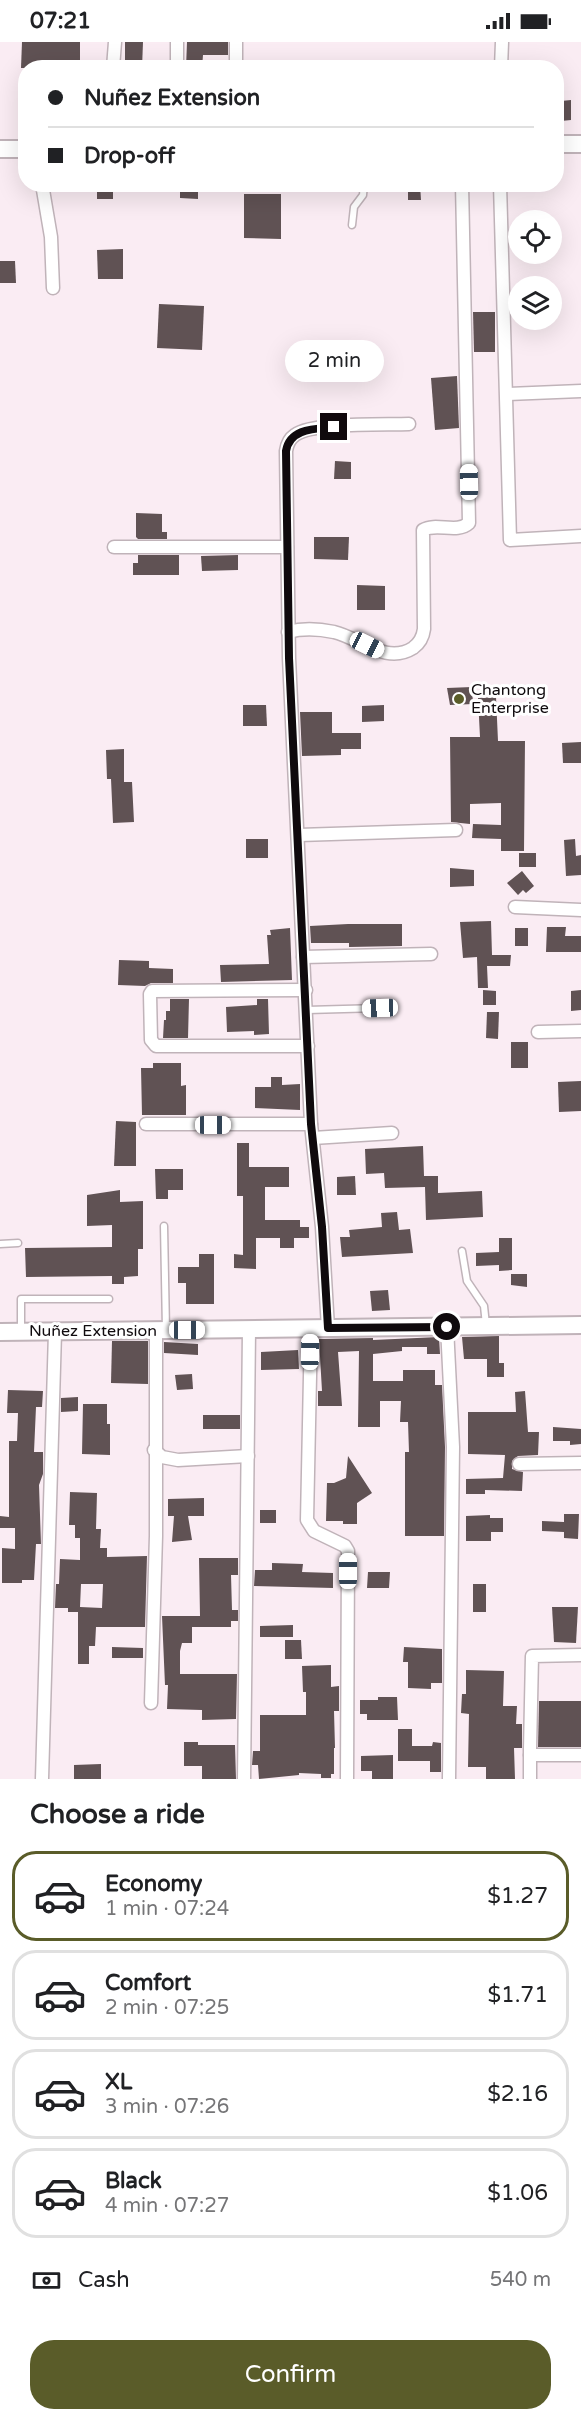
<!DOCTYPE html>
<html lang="en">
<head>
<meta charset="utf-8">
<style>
  :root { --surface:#fff; --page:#f2f2f2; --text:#202124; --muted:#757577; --line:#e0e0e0; --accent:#5a5c29 }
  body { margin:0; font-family:"Varela Round",sans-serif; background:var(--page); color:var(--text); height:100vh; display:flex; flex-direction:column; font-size:22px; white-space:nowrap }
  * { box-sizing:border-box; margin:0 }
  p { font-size:20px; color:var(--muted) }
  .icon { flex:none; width:33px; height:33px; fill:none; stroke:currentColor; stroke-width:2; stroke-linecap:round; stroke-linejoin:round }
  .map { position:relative; height:1737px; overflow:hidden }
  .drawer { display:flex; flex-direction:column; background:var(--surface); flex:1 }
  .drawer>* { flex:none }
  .hud { position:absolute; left:18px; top:18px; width:546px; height:132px; border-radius:24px; box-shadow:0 6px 24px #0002; display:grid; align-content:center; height:132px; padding:0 30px; background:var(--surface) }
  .buttons { position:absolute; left:508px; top:168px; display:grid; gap:12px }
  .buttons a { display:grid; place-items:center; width:54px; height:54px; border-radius:50%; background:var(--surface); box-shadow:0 6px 24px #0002; font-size:30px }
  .end { position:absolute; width:27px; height:27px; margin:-14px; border:8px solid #0f0a0d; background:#fff; box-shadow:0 0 0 3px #fff }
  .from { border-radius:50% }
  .bubble { position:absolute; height:42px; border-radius:21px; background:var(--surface); box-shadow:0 6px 24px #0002; font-size:20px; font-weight:600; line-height:42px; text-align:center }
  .car { position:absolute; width:18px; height:36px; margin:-18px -9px; border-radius:8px; box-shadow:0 0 4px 2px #0007; background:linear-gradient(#fff 24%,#345 0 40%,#fff 0 76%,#345 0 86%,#fff 0) }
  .hud b { display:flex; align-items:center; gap:21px; height:57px; font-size:22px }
  .hud b+b { border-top:2px solid var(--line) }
  .hud i { width:15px; height:15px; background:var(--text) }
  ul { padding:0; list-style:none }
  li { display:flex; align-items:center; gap:18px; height:90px; margin:0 12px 9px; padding:0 18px; border:3px solid var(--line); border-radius:24px }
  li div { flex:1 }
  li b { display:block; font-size:22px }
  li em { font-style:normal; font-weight:600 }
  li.on { border-color:var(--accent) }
  li>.icon { width:54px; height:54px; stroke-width:1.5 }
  h2 { padding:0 30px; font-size:27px; line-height:72px }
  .pay { display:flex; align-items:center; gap:15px; height:66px; padding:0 30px; font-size:22px }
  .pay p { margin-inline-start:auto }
  .cta { display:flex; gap:12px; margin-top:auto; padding:12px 30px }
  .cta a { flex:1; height:69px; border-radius:24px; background:var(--accent); color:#fff; font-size:24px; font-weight:600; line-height:69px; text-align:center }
  .status { display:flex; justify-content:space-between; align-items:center; height:42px; padding:0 30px; background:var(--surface); direction:ltr }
  .status svg { height:16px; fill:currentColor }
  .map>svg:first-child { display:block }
  .building { fill:#605254; fill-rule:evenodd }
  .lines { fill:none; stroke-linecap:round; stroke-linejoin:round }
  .lane-casing { stroke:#c0b3b9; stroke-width:9 }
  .street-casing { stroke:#c0b3b9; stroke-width:15 }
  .secondary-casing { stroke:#c0b3b9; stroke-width:20 }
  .lane { stroke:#fff; stroke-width:6 }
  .street { stroke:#fff; stroke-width:12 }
  .secondary { stroke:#fff; stroke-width:16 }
  .route { stroke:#0f0a0d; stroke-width:8 }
  .poi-dot { fill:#5a5c29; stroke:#fff; stroke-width:2 }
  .labels { text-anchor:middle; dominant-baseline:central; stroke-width:6; stroke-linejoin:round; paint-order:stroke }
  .poi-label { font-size:16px; fill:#0f0a0d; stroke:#fff; text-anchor:start }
  .street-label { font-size:16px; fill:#0f0a0d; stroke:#fff }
</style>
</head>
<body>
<div class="status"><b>07:21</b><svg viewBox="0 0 49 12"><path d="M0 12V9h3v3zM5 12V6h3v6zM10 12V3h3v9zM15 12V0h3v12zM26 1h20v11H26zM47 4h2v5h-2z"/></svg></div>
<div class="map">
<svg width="581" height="1737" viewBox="0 0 581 1737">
  <rect width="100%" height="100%" fill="#faecf3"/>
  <!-- building -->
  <g class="building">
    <path d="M22 0H80V26H21Z"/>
    <path d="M125 0H143L142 26H125Z"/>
    <path d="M187 0H228V13H203L202 26H186Z"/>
    <path d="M571 58V78L561 79V59Z"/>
    <rect x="97" y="142" width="16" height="15"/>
    <path d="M180 142H198V157L180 156Z"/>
    <path d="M420 143 421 158H408V144Z"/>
    <path d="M244 152H281V197L244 196Z"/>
    <path d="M123 207V237H98L97 208Z"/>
    <path d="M0 219H15L16 241H0Z"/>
    <path d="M159 262 204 264 202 308 157 306Z"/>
    <path d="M473 270H495V310H474Z"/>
    <path d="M457 334 459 386 435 388 431 336Z"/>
    <path d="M335 419 351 420V437H334Z"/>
    <path d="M136 471 162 472V490H167V497H138L136 495Z"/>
    <path d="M314 495H349L348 518 314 517Z"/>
    <path d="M138 513H179V533H133V521H138Z"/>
    <path d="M238 513V528L202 529 201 514Z"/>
    <path d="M357 543 385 544V568H357Z"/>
    <path d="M472 645 473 662 450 663 447 646Z"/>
    <path d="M496 655 498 699H525L524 809H501V797L472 796 473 782 501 783V761L470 762V782L451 780 450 695H480L478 656Z"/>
    <path d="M243 663H266L267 684H243Z"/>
    <path d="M384 663V679L362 680V664Z"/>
    <path d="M300 670H332V691H361V707H341V713L302 714Z"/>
    <path d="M581 700V721H563L562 701Z"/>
    <path d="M124 707V740H132L134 780 113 781 111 737H107L106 708Z"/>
    <rect x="246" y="797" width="22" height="19"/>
    <path d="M575 797 576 814 581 813V833L566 834 564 798Z"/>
    <rect x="519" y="811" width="17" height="14"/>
    <path d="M450 826 474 828V844L450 845Z"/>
    <path d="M522 829 534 844 526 851 523 848 518 853 507 841Z"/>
    <path d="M491 879 492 913H511L510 924H487L488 946H478L477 915 463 916 460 880Z"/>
    <path d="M348 882H402V904L349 905V901H311L310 884Z"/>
    <path d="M547 885H566L565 894H581V910H546Z"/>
    <path d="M290 886 292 938 221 940 220 923 269 922 267 893H271L270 888Z"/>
    <rect x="515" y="886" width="13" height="18"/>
    <path d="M119 918 149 919V926L173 927V941H151L145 944 118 943Z"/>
    <path d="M483 948 496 949V963H483Z"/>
    <path d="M581 948V968L571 969V949Z"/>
    <path d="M170 957H189L188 996H163L164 978H166V969H170Z"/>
    <path d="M257 957H268L269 992 254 993V989L227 990 226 965 257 963Z"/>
    <path d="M487 970H499L498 997 486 996Z"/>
    <rect x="511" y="1000" width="17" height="26"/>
    <path d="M153 1021H181V1044L186 1043V1073H142L141 1026H153Z"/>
    <path d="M271 1035H282V1043L300 1042V1068L255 1066V1045H271Z"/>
    <path d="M581 1039V1069L559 1070 558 1040Z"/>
    <path d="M116 1079 136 1080V1124H114Z"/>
    <path d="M237 1101H249V1125H289V1145H265V1178H300V1185H309V1196H294V1206H280V1196H256V1227L234 1226V1212L243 1213V1154H237Z"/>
    <path d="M423 1104 424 1134H438V1151L482 1149 483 1175 426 1178 425 1145 385 1146 384 1131 366 1132 365 1107Z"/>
    <path d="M155 1127H183V1148H168V1157H156Z"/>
    <path d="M355 1134 356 1153H337V1135Z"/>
    <path d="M120 1148V1160L143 1159V1207H138V1234L124 1235V1242H112V1234L26 1235 25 1206 112 1205V1183L87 1184V1153Z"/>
    <path d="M397 1170 399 1188 410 1187 413 1211 342 1215 340 1195H350L349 1188 382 1185 381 1171Z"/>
    <path d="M499 1196H512V1228L499 1229V1223L476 1224V1211L499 1210Z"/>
    <path d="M199 1212H214V1262H186V1241H178V1225H199Z"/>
    <path d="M511 1232H527V1245L511 1243Z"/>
    <path d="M388 1248 390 1268 372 1269 370 1249Z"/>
    <path d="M499 1294V1321H504V1335H487V1317H464L462 1295Z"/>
    <path d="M439 1295 440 1312H427V1305H402V1309L373 1312V1339H403V1328H435V1343H442L445 1405 444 1494H405V1410H409L408 1380H400L401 1359H380V1385H358L359 1309 338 1310 342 1364H318V1349H322L319 1297 373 1296V1298Z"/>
    <path d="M112 1299H148V1342L111 1341Z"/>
    <path d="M164 1300 198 1302V1313L164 1311Z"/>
    <path d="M298 1308 299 1327 261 1328V1310Z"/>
    <path d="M192 1332 193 1347 177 1348 175 1333Z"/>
    <path d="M8 1348 43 1349 42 1365H36L34 1410H43V1432L39 1443 41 1502H36L34 1538H22V1541H2V1506L15 1507V1486H0V1474L9 1475V1399H17L18 1371H7Z"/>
    <path d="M525 1349 528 1390H539L538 1413 518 1414 512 1419V1427L523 1430 522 1449 485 1448V1452H466V1437L503 1436 505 1413 468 1412V1370H516L515 1350Z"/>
    <path d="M78 1355V1369L61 1370V1356Z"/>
    <path d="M83 1362H107V1382H110V1413L82 1412Z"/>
    <rect x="203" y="1373" width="37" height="14"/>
    <path d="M553 1385 581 1387V1402L570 1403V1399H553Z"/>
    <path d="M348 1414 372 1451 357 1461V1482H343V1479H326L327 1441H334L346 1436Z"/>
    <path d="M70 1450 97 1451 96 1487H101L100 1506H107V1515L147 1514 145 1585H96L95 1604H89V1622H78V1570H68V1566H55L56 1542H59L60 1517 80 1518V1496H75V1483H69ZM81 1542H103L102 1566 80 1565Z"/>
    <path d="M204 1456V1474H188L192 1498 172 1500 174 1474H168V1457Z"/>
    <rect x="260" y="1468" width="16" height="13"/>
    <path d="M564 1472H579L578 1497 564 1496V1490L542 1489V1479L564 1480Z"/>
    <path d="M490 1473V1476H503V1490H491V1499H466V1474Z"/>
    <path d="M199 1516H238V1533H231L232 1568H238V1579H231V1585H192V1601H182L180 1609V1632H237L236 1677 202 1678V1668L167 1667 168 1643H165L162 1574H200Z"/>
    <path d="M272 1521 303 1522 302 1530 333 1531V1546L254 1544 255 1528H272Z"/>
    <path d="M368 1530H390L389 1546H367Z"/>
    <rect x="473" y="1542" width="13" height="28"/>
    <path d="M552 1565H578L576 1601 554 1600Z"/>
    <path d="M293 1583V1595H260V1584Z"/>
    <path d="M285 1598H301L302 1617H285Z"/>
    <path d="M112 1605 143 1606V1616H112Z"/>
    <path d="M404 1605 442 1607V1641H431V1647L408 1646V1620H403Z"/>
    <path d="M331 1623V1645L339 1644V1669H334L335 1706H334V1732H331V1736H321V1732L299 1731V1733L259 1737 258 1723H252L253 1709H260V1673H306V1650H303L302 1624Z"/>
    <path d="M466 1628 504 1629 503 1664H517L516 1682H522V1706H514L515 1737H486V1725H468L469 1672 461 1671 462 1652H466Z"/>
    <path d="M378 1655H397L398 1678H367V1672H360V1658H378Z"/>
    <path d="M539 1659H581V1705H538Z"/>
    <path d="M398 1687H412V1704H432L433 1700 441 1701V1730H430V1719H398Z"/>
    <path d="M184 1700H198V1703H235L236 1737H202V1724H184Z"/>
    <path d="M393 1713V1737H372V1729H361V1714Z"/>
    <path d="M101 1722V1737H74V1723Z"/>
  </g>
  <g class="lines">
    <!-- lane casing -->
    <g class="lane-casing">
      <g id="lane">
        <path d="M352 183 354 165 363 153 364 142"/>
        <path d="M307 968 380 966"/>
        <path d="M164 1184 166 1288"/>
        <path d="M0 1202 18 1201"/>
        <path d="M462 1209 467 1239 484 1264 486 1283"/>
        <path d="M21 1289V1257H109"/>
      </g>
    </g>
    <!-- street casing -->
    <g class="street-casing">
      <g id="street">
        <path d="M113 26 115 0"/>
        <path d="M177 26V0"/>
        <path d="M236 26V0"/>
        <path d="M501 26 502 0"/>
        <path d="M42 142 51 195 53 246"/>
        <path d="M500 142 510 498 581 494"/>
        <path d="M507 352 581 349"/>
        <path d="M114 505H287"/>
        <path d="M288 590C303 586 319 587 334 590 360 596 386 623 413 606 420 601 423 595 424 587L423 488C436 480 457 492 469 481L462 142"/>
        <path d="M299 793 456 788"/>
        <path d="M515 865 581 868"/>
        <path d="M303 915 431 912"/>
        <path d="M306 948 152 949 150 952 151 998 156 1004H308"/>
        <path d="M538 990 581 989"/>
        <path d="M146 1082H311"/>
        <path d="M313 1096 392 1091"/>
        <path d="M447 1285 453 1405 449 1737"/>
        <path d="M311 1286 307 1478 314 1489 345 1504 348 1509 347 1737"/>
        <path d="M328 1286 322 1185 311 1082 289 616 286 409C287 402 289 397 295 393 313 380 384 383 409 382"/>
        <path d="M154 1408 162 1415 178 1418 248 1414"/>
        <path d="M519 1422 581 1421"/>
        <path d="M581 1613 532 1614 530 1707V1713H581"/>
        <path d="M151 1661 156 1494V1288"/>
        <path d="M42 1737 55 1290"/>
        <path d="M244 1737 249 1288"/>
        <path d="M530 1737V1713"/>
      </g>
    </g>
    <!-- secondary casing -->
    <g class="secondary-casing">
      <g id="secondary">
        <path d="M556 102H581"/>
        <path d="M0 107H26"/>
        <path d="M0 1290 581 1283"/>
      </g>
    </g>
    <!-- lane -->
    <use href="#lane" class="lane"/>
    <!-- street -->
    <use href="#street" class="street"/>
    <!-- secondary -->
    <use href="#secondary" class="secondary"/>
  </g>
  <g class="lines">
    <!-- route -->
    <path class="route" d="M334 385C315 387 290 386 286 409L289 616 311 1082 322 1185 328 1286 447 1285"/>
  </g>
  <!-- markers -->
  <circle class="poi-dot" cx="459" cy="657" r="6"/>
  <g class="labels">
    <!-- poi labels -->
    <g class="poi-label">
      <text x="471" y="648">Chantong<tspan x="471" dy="18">Enterprise</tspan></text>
    </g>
    <!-- street labels -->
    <g class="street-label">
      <text x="93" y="1289">Nuñez Extension</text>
    </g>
  </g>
</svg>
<div class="buttons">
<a><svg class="icon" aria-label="locate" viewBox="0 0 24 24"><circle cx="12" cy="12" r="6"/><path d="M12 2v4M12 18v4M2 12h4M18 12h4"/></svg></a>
<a><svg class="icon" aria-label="layers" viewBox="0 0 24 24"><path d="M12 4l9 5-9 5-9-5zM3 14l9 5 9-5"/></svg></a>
</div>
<i class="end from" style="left:447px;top:1285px"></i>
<i class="end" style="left:334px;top:385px"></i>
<div class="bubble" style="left:285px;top:298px;width:99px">2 min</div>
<i class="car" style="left:469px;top:440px;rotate:359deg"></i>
<i class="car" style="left:367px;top:603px;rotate:116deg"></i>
<i class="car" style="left:380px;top:966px;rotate:268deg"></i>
<i class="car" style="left:213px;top:1083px;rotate:90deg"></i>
<i class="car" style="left:187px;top:1288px;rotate:90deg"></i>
<i class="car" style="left:310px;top:1310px;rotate:1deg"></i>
<i class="car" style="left:348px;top:1529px;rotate:0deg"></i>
<div class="hud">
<b><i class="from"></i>Nuñez Extension</b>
<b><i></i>Drop-off</b>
</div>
</div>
<section class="drawer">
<h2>Choose a ride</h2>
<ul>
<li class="on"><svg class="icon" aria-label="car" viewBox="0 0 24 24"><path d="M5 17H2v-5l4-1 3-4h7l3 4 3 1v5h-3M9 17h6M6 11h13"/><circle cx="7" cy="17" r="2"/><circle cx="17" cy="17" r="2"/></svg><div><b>Economy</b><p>1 min · 07:24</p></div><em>$1.27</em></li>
<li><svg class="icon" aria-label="car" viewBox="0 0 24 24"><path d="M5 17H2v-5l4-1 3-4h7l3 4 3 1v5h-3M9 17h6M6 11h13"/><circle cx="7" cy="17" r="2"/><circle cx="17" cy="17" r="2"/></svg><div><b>Comfort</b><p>2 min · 07:25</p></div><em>$1.71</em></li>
<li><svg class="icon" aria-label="car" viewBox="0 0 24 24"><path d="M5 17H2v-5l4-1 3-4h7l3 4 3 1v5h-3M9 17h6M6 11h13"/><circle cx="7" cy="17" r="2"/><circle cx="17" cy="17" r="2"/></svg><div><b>XL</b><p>3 min · 07:26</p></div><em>$2.16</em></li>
<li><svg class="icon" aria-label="car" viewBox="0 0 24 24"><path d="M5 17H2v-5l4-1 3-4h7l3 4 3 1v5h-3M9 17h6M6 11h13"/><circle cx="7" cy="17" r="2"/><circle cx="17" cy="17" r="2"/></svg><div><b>Black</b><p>4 min · 07:27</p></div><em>$1.06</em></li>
</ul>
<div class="pay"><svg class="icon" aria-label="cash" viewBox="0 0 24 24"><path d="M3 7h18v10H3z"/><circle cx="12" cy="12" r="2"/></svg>Cash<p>540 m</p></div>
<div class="cta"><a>Confirm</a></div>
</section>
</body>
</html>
